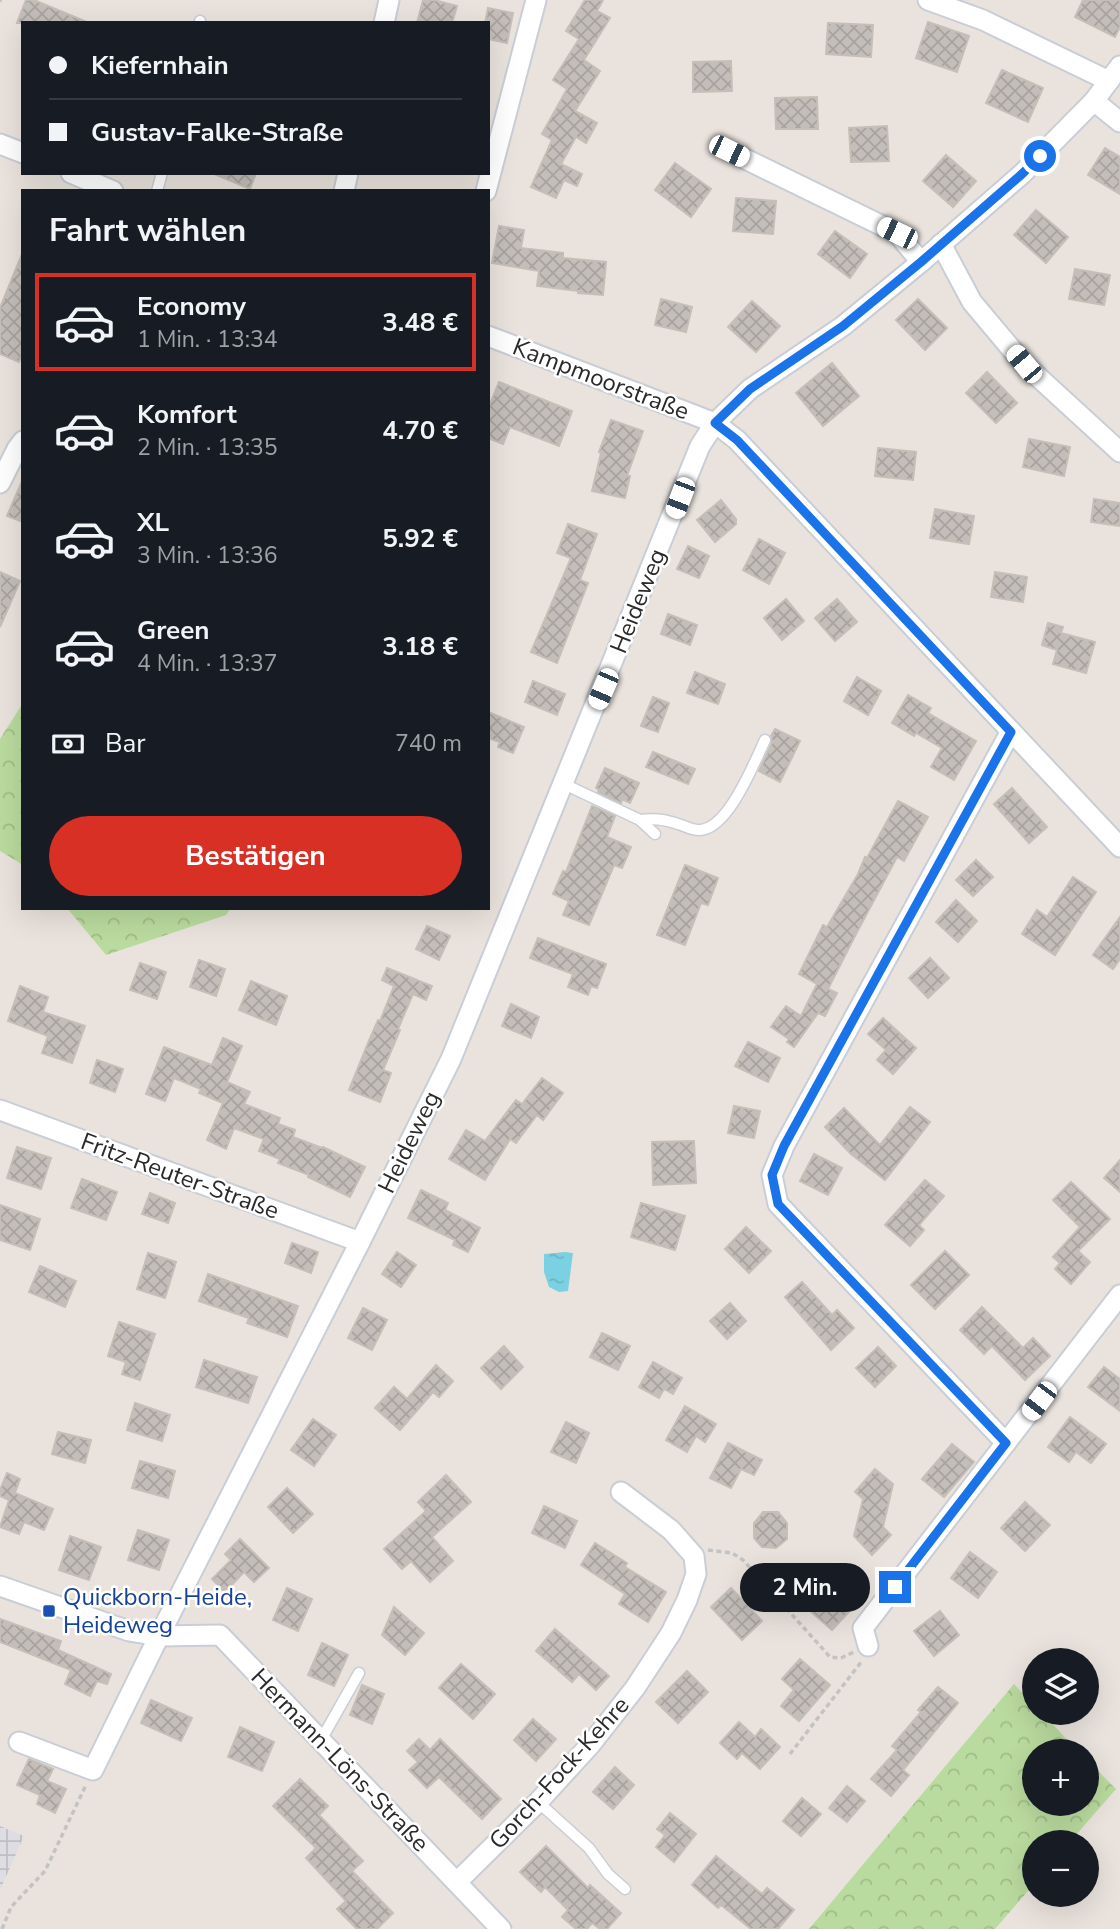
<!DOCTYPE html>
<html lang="de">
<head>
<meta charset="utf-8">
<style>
  :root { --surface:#171b24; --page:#242831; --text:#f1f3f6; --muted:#9ea1a6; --line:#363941; --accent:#d93025 }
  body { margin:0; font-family:"Nunito Sans",sans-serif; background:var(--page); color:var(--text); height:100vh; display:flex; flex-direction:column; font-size:26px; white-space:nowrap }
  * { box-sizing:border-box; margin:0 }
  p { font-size:23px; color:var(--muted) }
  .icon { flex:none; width:38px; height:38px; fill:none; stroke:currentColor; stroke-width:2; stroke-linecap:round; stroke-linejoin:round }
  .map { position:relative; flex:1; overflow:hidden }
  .details { position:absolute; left:21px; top:189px; width:469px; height:721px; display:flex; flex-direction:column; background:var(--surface); border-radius:0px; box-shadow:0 7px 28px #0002 }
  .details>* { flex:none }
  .hud { position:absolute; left:21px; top:21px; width:469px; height:154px; border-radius:0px; box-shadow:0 7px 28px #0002; display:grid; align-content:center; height:154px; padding:0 28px; background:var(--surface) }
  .buttons { position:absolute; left:1022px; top:1648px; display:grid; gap:14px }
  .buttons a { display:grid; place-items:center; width:77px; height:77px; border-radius:50%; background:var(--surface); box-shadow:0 7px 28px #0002; font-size:35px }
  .end { position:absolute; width:32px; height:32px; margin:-16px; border:9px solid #1a73e8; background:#fff; box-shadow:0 0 0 4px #fff }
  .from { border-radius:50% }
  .bubble { position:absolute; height:49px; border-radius:24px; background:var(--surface); box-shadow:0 7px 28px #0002; font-size:23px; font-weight:700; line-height:49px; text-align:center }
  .car { position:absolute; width:21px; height:42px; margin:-21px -10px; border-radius:9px; box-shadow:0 0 5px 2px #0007; background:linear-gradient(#fff 24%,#345 0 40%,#fff 0 76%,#345 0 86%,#fff 0) }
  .hud b { display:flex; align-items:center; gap:24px; height:66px; font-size:26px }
  .hud b+b { border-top:2px solid var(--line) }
  .hud i { width:18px; height:18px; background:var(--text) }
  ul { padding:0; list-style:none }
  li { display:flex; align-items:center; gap:21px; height:98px; margin:0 14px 10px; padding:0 14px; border:4px solid transparent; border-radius:0px }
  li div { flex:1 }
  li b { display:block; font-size:26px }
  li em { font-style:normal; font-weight:700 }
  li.current { border-color:var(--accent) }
  li>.icon { width:63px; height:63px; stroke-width:1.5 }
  h2 { padding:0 28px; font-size:32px; line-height:84px }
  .pay { display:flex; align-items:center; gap:18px; height:77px; padding:0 28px; font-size:26px }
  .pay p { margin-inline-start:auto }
  .primary-button { display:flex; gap:14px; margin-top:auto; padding:14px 28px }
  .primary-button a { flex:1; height:80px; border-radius:42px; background:var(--accent); color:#fff; font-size:28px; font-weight:700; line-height:80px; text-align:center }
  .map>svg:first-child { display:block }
  .industrial { fill:url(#industrial-grid) }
  .forest { fill:url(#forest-crowns) }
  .water { fill:url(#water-ripples) }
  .building { fill:url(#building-cross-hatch); stroke:#c5bfb7; stroke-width:2 }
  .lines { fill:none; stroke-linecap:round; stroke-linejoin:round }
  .service-casing { stroke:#c9cdd6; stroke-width:13 }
  .minor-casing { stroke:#c9cdd6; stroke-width:23 }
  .path { stroke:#c3c3c3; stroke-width:3.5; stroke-dasharray:5 3.5; stroke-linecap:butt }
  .service { stroke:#fff; stroke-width:10 }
  .minor { stroke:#fff; stroke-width:19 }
  .route { stroke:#1a73e8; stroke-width:9 }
  .transit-dot { fill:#1a4fb4; stroke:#fff; stroke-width:2.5 }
  .labels { text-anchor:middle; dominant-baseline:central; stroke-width:5; stroke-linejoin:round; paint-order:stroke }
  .street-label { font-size:24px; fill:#2a2a2a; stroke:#fff }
  .transit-label { font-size:24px; fill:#164399; stroke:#fff; text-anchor:start }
</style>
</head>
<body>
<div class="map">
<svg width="1120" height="1929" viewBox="0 0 1120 1929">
  <defs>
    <pattern id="industrial-grid" width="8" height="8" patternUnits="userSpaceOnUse" patternTransform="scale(1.75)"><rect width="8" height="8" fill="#dedde3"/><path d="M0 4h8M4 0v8" fill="none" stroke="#bfbec3"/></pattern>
    <pattern id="forest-crowns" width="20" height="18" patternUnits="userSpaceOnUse" patternTransform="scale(1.75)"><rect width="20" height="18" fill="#badb9f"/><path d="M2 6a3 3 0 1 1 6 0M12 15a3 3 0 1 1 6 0" fill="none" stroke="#a0bc89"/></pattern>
    <pattern id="water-ripples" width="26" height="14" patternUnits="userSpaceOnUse" patternTransform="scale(1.75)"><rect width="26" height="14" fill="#7bd1e1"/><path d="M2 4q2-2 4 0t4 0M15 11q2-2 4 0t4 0" fill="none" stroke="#6ab4c1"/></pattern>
    <pattern id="building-cross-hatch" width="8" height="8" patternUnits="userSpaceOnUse" patternTransform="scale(1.75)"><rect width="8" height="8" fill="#c3beb9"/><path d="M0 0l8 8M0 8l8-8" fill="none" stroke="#a8a39f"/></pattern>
  </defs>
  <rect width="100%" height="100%" fill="#eae3dd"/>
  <!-- industrial -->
  <path class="industrial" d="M0 1826 24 1836 0 1890Z"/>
  <!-- forest -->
  <g class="forest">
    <path d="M23 703V865L0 851V739Z"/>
    <path d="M67 908H231L226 915 106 955Z"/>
    <path d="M1014 1684 1034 1706V1713H1042L1079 1752H1034V1804H1087V1760L1116 1789 1069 1843H1034V1884L995 1929H809Z"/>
  </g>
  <!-- water -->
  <path class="water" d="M565 1252 573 1253 568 1291 559 1292 549 1287 544 1272V1254Z"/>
  <!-- building -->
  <g class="building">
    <path d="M26 0H34L89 23H17Z"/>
    <path d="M423 0H434L457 6 452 23H417Z"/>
    <path d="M585 0H603L597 11 610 18 584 60 600 71 575 111 597 123 586 143 576 137 561 164 582 174 577 186 564 180 556 198 531 187 552 140 542 134 567 89 553 80 579 39 566 31Z"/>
    <path d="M1083 0H1120V27L1115 37 1075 17Z"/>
    <path d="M488 8 513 13 507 43 488 39V23H485Z"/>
    <path d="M928 22 969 36 957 72 916 58Z"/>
    <path d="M828 23 873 25 871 57 826 54Z"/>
    <path d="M731 61 732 91 693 92V62Z"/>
    <path d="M1002 70 1043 88 1028 122 986 103Z"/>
    <path d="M817 97 818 129H776L775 98Z"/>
    <path d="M887 126 889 161 851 162 849 128Z"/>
    <path d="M1105 148 1120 157V194L1088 175Z"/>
    <path d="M946 155 976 181 953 207 923 181Z"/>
    <path d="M675 163 711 189 691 217 655 190Z"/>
    <path d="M212 173H256L250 189Z"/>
    <path d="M736 198 776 201 773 234 733 231Z"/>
    <path d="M1036 210 1068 237 1046 263 1014 235Z"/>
    <path d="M499 226 524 230 521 248 563 253V258L606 262 603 295 578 293V291L537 286 539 271 492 263Z"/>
    <path d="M835 231 867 254 850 278 818 254Z"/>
    <path d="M22 254 23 352 19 362 0 354V308Z"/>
    <path d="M1075 269 1110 275 1104 305 1069 299Z"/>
    <path d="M661 299 692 307 686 332 655 325Z"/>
    <path d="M918 299 947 328 925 350 896 320Z"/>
    <path d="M752 301 780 326 756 352 728 327Z"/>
    <path d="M832 363 859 396 823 426 796 393Z"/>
    <path d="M987 372 1017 403 996 423 966 393Z"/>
    <path d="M499 382 572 411 559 446 510 427 503 444 488 438V409Z"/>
    <path d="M611 420 643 431 627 476H630L625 498 592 491 601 453 599 452Z"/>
    <path d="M1029 439 1070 447 1064 476 1023 467Z"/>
    <path d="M878 448 916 452 913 480 875 476Z"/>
    <path d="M23 479V522L7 516Z"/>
    <path d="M1094 499 1120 503V526L1091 522Z"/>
    <path d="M721 500 736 519V524L715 542 697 520Z"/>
    <path d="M935 509 974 516 969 544 930 538Z"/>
    <path d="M568 524 597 534 580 580 588 583 557 663 531 652 571 558 557 553Z"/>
    <path d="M759 539 785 553 769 584 743 570Z"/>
    <path d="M688 546 709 556 699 578 677 569Z"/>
    <path d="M0 572 20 581 0 627Z"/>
    <path d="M995 572 1027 577 1023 602 991 597Z"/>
    <path d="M786 599 804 621 782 640 764 618Z"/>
    <path d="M837 599 857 622 835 641 815 618Z"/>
    <path d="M668 614 697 625 690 645 661 634Z"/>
    <path d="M1048 623 1063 627 1061 633 1095 642 1086 673 1053 664 1057 650 1042 645Z"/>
    <path d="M695 672 725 684 718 704 687 693Z"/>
    <path d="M857 677 881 691 868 715 844 701Z"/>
    <path d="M533 681 565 694 557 715 525 702Z"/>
    <path d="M908 695 931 708 928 713 976 741 954 780 931 767 942 748 916 733 914 736 892 723Z"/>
    <path d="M653 697 669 703 658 732 641 726Z"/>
    <path d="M488 712 524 727 513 753 498 747 500 742 488 738Z"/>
    <path d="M775 729 800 741 780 782 759 771 772 743 771 736Z"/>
    <path d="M653 752 695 769 688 784 646 767Z"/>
    <path d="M605 768 639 783 630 803 622 799 621 803 598 792 599 790 596 788Z"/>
    <path d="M1012 788 1047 827 1029 843 994 804Z"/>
    <path d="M898 801 928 817 904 861 897 857 856 934 828 989 837 993 825 1016 818 1013 794 1047 787 1042 789 1039 771 1027 786 1006 801 1016 817 984 799 974 823 925 827 927 858 874 865 857 867 858Z"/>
    <path d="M592 806 615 816 607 837 631 847 622 868 614 865 589 925 563 915 569 901 553 894 563 871 566 872Z"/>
    <path d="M976 860 993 877 973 896 956 880Z"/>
    <path d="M685 865 718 878 708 905 701 903 685 945 657 935Z"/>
    <path d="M1073 877 1096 892 1055 955 1022 934 1037 910 1047 917Z"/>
    <path d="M956 900 977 921 958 942 936 922Z"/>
    <path d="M1120 917V959L1113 969 1093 955Z"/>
    <path d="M427 926 450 936 439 960 416 949Z"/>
    <path d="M538 938 606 964 597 988 591 986 588 995 568 987 573 974 530 958Z"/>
    <path d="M930 958 949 978 928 998 909 978Z"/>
    <path d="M199 960 225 969 216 996 190 987Z"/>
    <path d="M140 963 166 972 157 999 130 990Z"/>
    <path d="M387 968 432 986 426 1000 413 994 398 1029 400 1030 383 1070 391 1073 380 1102 349 1090 368 1043 378 1020 380 1021 394 986 382 980Z"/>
    <path d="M251 981 287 996 276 1025 239 1010Z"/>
    <path d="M20 986 48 997 43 1012 85 1026 72 1063 42 1053 48 1036 8 1021Z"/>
    <path d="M511 1004 539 1017 531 1038 502 1026Z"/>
    <path d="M883 1018 916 1048 893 1074 877 1060 886 1050 868 1034Z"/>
    <path d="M223 1038 242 1046 227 1082 250 1092 244 1104 280 1118 278 1124 295 1130 293 1137 322 1148 323 1147 365 1167 350 1197 308 1177 309 1175 278 1163 280 1159 259 1151 264 1139 234 1128 226 1149 207 1140 223 1103 199 1093 201 1089 174 1078 165 1101 146 1094 164 1047 212 1065Z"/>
    <path d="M748 1042 780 1058 768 1082 735 1066Z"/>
    <path d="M97 1060 123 1069 115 1092 90 1083Z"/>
    <path d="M542 1078 563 1093 543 1120 537 1115 516 1143 510 1139 485 1180 449 1159 466 1130 485 1141 516 1100 522 1104Z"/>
    <path d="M734 1106 760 1111 754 1138 728 1133Z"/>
    <path d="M910 1107 930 1122 885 1180 851 1154 825 1127 844 1108 880 1145Z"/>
    <path d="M694 1141 696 1183 653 1185 652 1142Z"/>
    <path d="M17 1147 51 1158 41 1189 7 1178Z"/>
    <path d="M814 1154 842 1168 828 1195 800 1181Z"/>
    <path d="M1120 1160V1192L1104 1178Z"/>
    <path d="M82 1179 117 1192 106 1220 71 1208Z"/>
    <path d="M925 1180 944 1196 919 1225 924 1230 910 1246 885 1225Z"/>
    <path d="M1071 1182 1110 1219 1078 1251 1090 1262 1071 1284 1055 1269 1060 1263 1053 1257 1080 1227 1053 1200Z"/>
    <path d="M421 1190 448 1203 445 1210 480 1228 468 1252 453 1245 455 1240 408 1218Z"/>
    <path d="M150 1193 175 1203 168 1223 142 1214Z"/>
    <path d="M641 1203 685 1216 675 1250 631 1237Z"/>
    <path d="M0 1205 40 1219 30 1250 0 1240Z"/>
    <path d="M746 1227 771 1251 749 1273 725 1249Z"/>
    <path d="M292 1243 318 1252 311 1273 285 1263Z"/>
    <path d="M945 1251 969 1275 935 1309 911 1285Z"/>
    <path d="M397 1252 416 1265 401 1287 382 1274Z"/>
    <path d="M148 1253 176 1262 165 1298 137 1289Z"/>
    <path d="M40 1266 76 1281 65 1307 29 1292Z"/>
    <path d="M208 1274 298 1306 287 1337 247 1323 249 1318 199 1301Z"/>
    <path d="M802 1282 832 1315 837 1310 854 1328 831 1350 785 1297Z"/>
    <path d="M730 1303 746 1321 727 1339 710 1321Z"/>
    <path d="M982 1307 1023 1348 1033 1338 1050 1356 1025 1380 992 1346 984 1354 960 1330Z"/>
    <path d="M363 1308 387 1320 372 1350 348 1338Z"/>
    <path d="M119 1322 155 1334 140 1380 122 1374 126 1362 108 1356Z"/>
    <path d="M602 1333 630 1346 618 1370 590 1357Z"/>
    <path d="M504 1346 523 1367 501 1389 481 1368Z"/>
    <path d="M878 1347 896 1366 875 1387 856 1368Z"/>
    <path d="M204 1360 257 1377 248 1403 196 1387Z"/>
    <path d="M653 1362 682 1378 673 1394 664 1389 659 1398 639 1387Z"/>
    <path d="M436 1365 453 1381 439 1397 433 1392 400 1430 375 1408 394 1387 407 1399Z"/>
    <path d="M1104 1367 1120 1379V1411L1088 1387Z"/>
    <path d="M135 1403 170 1415 162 1441 127 1430Z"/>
    <path d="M685 1406 716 1424 705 1442 696 1436 687 1452 666 1440Z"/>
    <path d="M1070 1417 1106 1444 1091 1463 1076 1452 1069 1462 1048 1447Z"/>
    <path d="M313 1419 336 1435 314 1466 291 1450Z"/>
    <path d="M566 1422 589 1433 576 1463 551 1452Z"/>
    <path d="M58 1432 91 1440 85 1463 52 1454Z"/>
    <path d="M728 1443 762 1460 754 1475 741 1469 731 1488 710 1478Z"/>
    <path d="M952 1444 974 1462 944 1497 922 1479Z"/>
    <path d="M140 1461 175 1471 168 1498 132 1488Z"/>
    <path d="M875 1469 893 1484 883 1527 891 1535 872 1555 854 1536 863 1499 855 1492Z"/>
    <path d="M7 1473 20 1479 15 1493 53 1509 44 1530 24 1522 19 1534 0 1527 9 1500 0 1496V1490Z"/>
    <path d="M446 1475 471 1502 432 1537 453 1561 430 1582 411 1561 402 1569 384 1549 426 1511 418 1502Z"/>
    <path d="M287 1488 313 1514 293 1533 268 1507Z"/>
    <path d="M1025 1502 1050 1525 1025 1551 1001 1528Z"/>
    <path d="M544 1506 577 1521 565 1548 532 1533Z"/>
    <path d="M763 1512H778L787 1523V1539L776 1548 762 1547 754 1538V1523Z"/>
    <path d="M138 1530 169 1540 159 1570 128 1560Z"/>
    <path d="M70 1536 101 1547 89 1580 59 1570Z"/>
    <path d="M240 1539 269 1568 254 1582 244 1572 225 1592 212 1579 231 1560 225 1554Z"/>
    <path d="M595 1543 627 1563 625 1567 666 1592 648 1622 619 1604 625 1594 581 1565Z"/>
    <path d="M970 1552 997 1572 978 1598 951 1578Z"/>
    <path d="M822 1574 856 1604 832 1630 808 1609 814 1603 804 1594Z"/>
    <path d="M287 1588 312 1599 298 1631 273 1620Z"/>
    <path d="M731 1588 762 1621 742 1640 711 1607Z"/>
    <path d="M394 1607 424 1633 405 1655 382 1635Z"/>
    <path d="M940 1611 959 1635 934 1656 914 1631Z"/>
    <path d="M0 1619 61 1641 58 1650 111 1674 107 1684 97 1681 90 1696 65 1684 71 1670 0 1642Z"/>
    <path d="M555 1629 609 1676 596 1690 579 1674 572 1682 536 1651Z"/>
    <path d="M322 1643 348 1655 334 1686 308 1675Z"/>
    <path d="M800 1659 830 1685 799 1721 781 1706 794 1690 782 1679Z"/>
    <path d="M461 1664 495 1694 473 1719 439 1688Z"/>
    <path d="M687 1671 708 1692 678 1723 656 1702Z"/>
    <path d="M362 1685 384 1694 372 1724 350 1715Z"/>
    <path d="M938 1687 958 1703 903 1770 909 1775 891 1796 871 1779 897 1750 892 1746 921 1712 918 1710Z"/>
    <path d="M151 1700 192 1718 181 1741 141 1723Z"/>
    <path d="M533 1719 556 1739 536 1761 514 1740Z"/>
    <path d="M739 1722 755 1737 761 1729 780 1747 760 1769 742 1753 737 1759 720 1743Z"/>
    <path d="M240 1727 274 1742 262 1771 228 1757Z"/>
    <path d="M419 1739 430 1750 440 1739 501 1799 482 1819 439 1777 427 1788 409 1770 418 1762 407 1751Z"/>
    <path d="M29 1759 53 1769 47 1781 66 1789 55 1813 37 1804 40 1795 17 1785Z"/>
    <path d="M615 1767 634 1785 613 1809 593 1792Z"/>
    <path d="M300 1779 328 1806 319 1815 363 1861 352 1871 393 1913 377 1929H357L337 1909 346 1901 306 1858 316 1848 273 1806Z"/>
    <path d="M847 1786 865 1801 847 1822 829 1808Z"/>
    <path d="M802 1798 821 1814 801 1836 783 1821Z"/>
    <path d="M670 1813 696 1834 674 1862 656 1847 665 1835 657 1829Z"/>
    <path d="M546 1846 588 1888 590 1885 621 1913 607 1929H600L592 1923 587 1929H576L562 1917 568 1910 545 1887 541 1892 520 1872Z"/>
    <path d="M716 1856 762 1894 767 1888 794 1910 778 1929H751L721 1905 718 1908 692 1885Z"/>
  </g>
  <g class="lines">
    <!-- service casing -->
    <g class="service-casing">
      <g id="service">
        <path d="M200 23V21"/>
        <path d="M157 191 162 173"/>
        <path d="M564 784 640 820 655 834"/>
        <path d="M640 820C654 818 665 819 678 824 685 826 691 830 699 830 728 830 754 763 765 740"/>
        <path d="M321 1740 359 1673"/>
        <path d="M538 1802 589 1848 608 1874 625 1889"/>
      </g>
    </g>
    <!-- minor casing -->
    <g class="minor-casing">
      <g id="minor">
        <path d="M928 0 983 20 1109 81"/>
        <path d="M384 23 389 0"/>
        <path d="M1094 101 1120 122"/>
        <path d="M0 144 23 153"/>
        <path d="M729 151 897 233 921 262"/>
        <path d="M71 173 113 191"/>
        <path d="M344 191 348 173"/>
        <path d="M486 191 536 0"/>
        <path d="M941 244 972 302 1024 364 1120 452"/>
        <path d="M488 336 715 423 737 440 1120 847"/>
        <path d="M0 483 17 449 23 441"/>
        <path d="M0 1110 360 1242"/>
        <path d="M1006 1443 778 1204 772 1175 784 1146 1011 731"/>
        <path d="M0 1586 129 1631 159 1636 220 1635 501 1929"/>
        <path d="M868 1646 863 1628 1120 1295"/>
        <path d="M19 1742 93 1770 159 1636 360 1242 451 1059 700 446 715 423 750 389 843 326 921 262 1022 174 1094 101 1120 66"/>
        <path d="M457 1882 538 1802 591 1744 635 1688 671 1633 687 1600 696 1574 694 1556 671 1530 621 1492"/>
      </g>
    </g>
    <!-- path -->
    <g class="path">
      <path d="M0 2V0"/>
      <path d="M708 1550 732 1553 743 1560 830 1657 841 1658 854 1652"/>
      <path d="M790 1754 862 1661"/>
      <path d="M2 1929 11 1907 45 1871 86 1785"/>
    </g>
    <!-- service -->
    <use href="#service" class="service"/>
    <!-- minor -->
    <use href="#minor" class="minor"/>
  </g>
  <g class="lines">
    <!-- route -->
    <path class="route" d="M895 1587 1006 1443 778 1204 772 1175 784 1146 1011 732 737 440 715 423 750 389 843 326 921 262 1022 174 1040 156"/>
  </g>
  <!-- markers -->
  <rect class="transit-dot" x="42" y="1604" width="14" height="14" rx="3.5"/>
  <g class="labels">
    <!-- street labels -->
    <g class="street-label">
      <text transform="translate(601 379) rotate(21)">Kampmoorstraße</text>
      <text transform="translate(638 601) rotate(-68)">Heideweg</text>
      <text transform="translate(409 1142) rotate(-64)">Heideweg</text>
      <text transform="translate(180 1176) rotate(20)">Fritz-Reuter-Straße</text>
      <text transform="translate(340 1760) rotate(46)">Hermann-Löns-Straße</text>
      <text transform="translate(559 1773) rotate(-48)">Gorch-Fock-Kehre</text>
    </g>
    <!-- transit labels -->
    <g class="transit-label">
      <text x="63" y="1597">Quickborn-Heide,<tspan x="63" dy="28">Heideweg</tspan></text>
    </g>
  </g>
</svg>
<div class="buttons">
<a><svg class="icon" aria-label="layers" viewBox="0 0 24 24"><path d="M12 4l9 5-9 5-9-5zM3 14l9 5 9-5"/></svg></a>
<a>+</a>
<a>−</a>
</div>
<i class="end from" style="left:1040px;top:156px"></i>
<i class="end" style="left:895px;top:1587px"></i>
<div class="bubble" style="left:740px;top:1563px;width:130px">2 Min.</div>
<i class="car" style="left:729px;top:151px;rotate:116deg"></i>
<i class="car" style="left:897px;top:233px;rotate:296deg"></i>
<i class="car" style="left:1024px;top:364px;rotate:320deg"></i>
<i class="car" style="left:680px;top:498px;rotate:201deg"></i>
<i class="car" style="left:603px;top:689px;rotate:203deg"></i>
<i class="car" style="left:1039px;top:1401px;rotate:217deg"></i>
<div class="hud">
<b><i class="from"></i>Kiefernhain</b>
<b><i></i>Gustav-Falke-Straße</b>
</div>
<section class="details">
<h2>Fahrt wählen</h2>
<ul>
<li class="current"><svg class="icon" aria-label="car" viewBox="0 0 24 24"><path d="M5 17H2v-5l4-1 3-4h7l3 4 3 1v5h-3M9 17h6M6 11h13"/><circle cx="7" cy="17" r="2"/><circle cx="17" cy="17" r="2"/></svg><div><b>Economy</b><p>1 Min. · 13:34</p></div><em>3.48 €</em></li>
<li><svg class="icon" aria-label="car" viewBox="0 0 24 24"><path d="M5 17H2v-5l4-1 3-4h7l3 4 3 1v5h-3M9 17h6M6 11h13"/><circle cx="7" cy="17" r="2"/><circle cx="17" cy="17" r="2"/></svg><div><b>Komfort</b><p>2 Min. · 13:35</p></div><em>4.70 €</em></li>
<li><svg class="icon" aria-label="car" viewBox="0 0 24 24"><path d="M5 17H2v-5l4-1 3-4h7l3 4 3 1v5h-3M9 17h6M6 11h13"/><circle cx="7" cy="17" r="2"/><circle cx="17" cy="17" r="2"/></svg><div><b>XL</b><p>3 Min. · 13:36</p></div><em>5.92 €</em></li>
<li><svg class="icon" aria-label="car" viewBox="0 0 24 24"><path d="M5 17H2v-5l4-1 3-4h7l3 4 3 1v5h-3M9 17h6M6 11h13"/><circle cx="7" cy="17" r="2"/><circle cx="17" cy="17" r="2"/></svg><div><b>Green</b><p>4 Min. · 13:37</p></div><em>3.18 €</em></li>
</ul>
<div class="pay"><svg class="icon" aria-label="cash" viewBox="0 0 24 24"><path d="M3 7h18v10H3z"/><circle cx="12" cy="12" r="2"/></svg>Bar<p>740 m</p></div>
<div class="primary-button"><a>Bestätigen</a></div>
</section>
</div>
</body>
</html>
